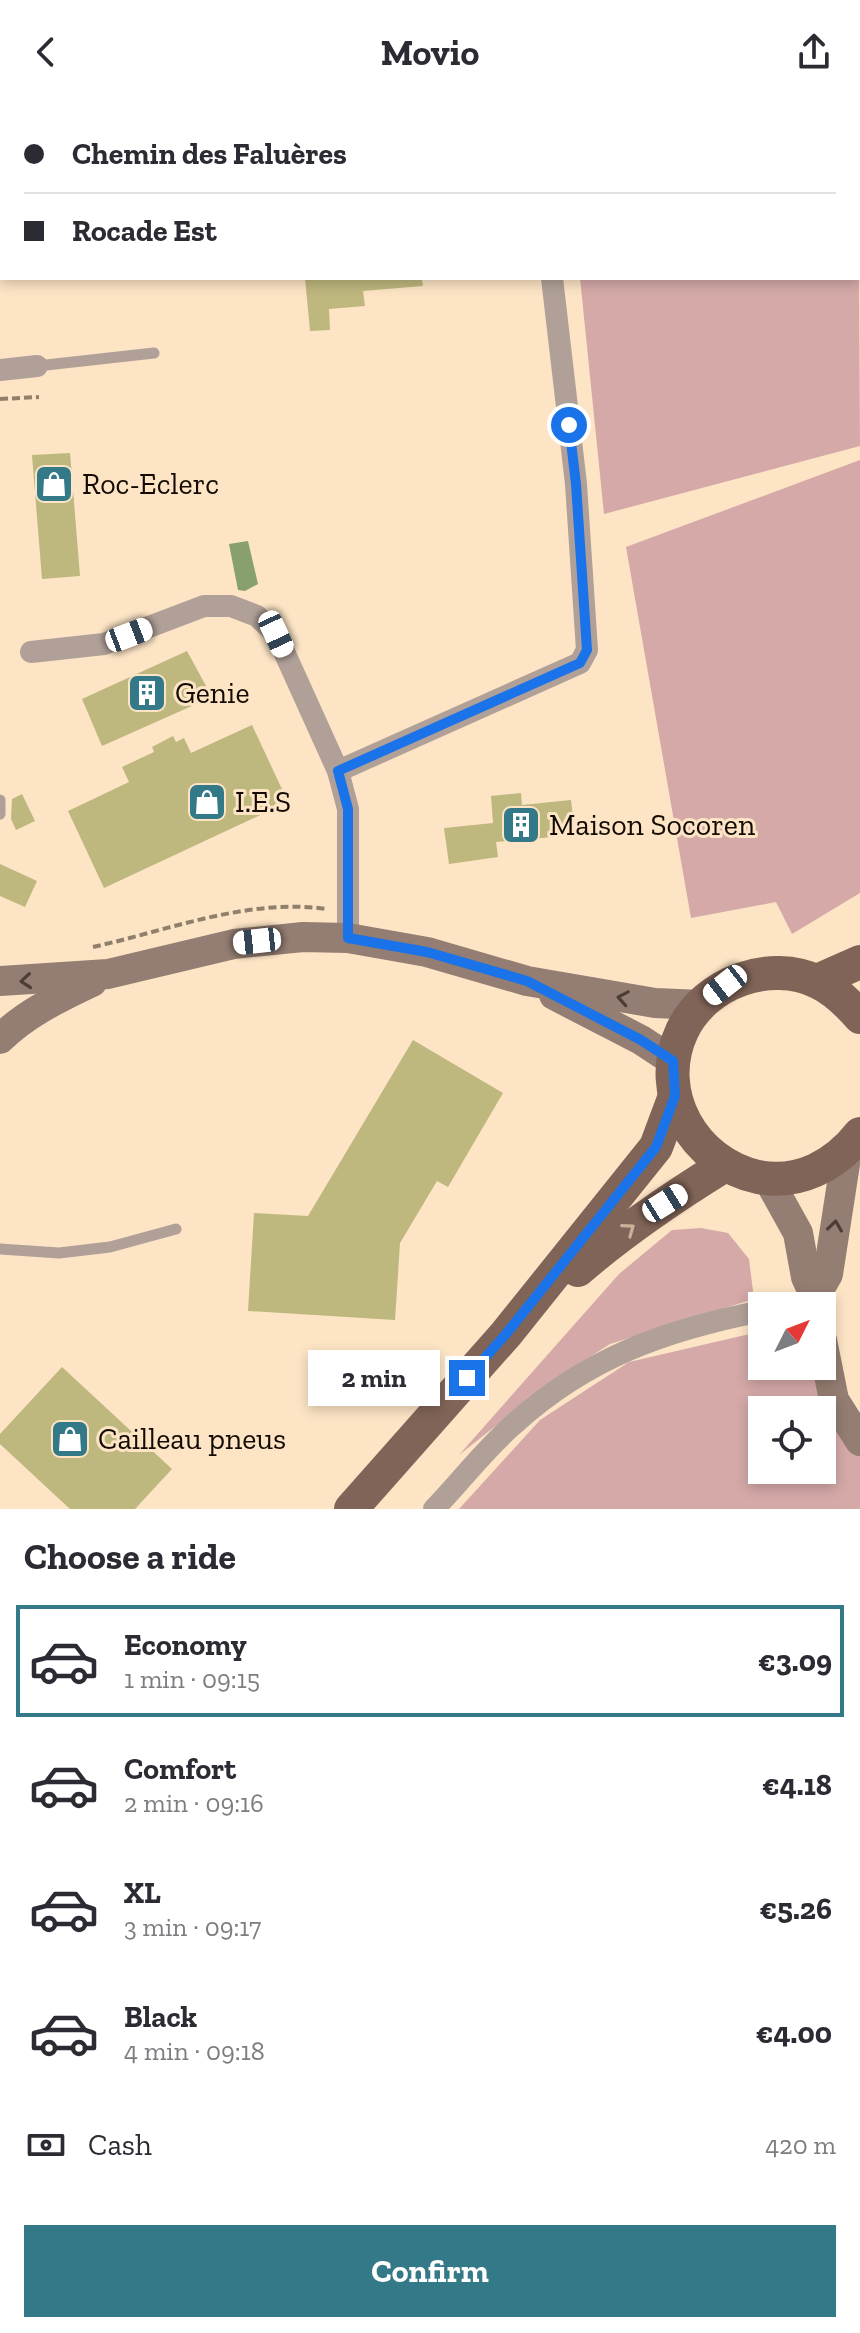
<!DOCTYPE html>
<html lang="en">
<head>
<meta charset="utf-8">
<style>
  :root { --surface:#fff; --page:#f7f7f7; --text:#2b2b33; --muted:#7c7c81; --line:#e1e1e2; --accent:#347987 }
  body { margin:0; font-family:"Zilla Slab",serif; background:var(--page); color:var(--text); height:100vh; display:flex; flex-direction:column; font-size:30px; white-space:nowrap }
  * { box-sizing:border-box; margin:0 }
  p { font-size:26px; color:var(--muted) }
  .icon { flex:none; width:44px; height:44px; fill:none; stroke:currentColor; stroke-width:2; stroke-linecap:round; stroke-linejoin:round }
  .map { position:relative; height:1405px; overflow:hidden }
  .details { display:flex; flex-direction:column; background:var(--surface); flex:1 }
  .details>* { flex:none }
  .top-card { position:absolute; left:0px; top:0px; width:860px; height:176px; box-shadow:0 4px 12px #0003; display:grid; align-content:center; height:176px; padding:0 24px; background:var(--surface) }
  .needle { width:52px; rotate:48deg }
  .controls { position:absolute; left:748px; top:1188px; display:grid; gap:16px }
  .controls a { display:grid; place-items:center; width:88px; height:88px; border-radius:0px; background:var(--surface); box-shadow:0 4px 12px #0003; font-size:40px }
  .end { position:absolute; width:36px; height:36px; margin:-18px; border:10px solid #1a73e8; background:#fff; box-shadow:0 0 0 4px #fff }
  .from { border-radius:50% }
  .bubble { position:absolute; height:56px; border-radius:0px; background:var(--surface); box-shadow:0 4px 12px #0003; font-size:26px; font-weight:700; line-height:56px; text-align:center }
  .car { position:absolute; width:24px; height:48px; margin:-24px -12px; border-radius:10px; box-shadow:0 0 6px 2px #0007; background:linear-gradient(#fff 24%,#345 0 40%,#fff 0 76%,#345 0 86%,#fff 0) }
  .top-card b { display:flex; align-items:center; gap:28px; height:76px; font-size:30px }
  .top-card b+b { border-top:2px solid var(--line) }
  .top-card i { width:20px; height:20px; background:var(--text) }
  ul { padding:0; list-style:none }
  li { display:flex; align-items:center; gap:24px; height:112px; margin:0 16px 12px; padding:0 8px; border:4px solid transparent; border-radius:0px }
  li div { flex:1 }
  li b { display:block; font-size:30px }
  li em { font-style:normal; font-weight:700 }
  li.selected { border-color:var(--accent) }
  li>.icon { width:72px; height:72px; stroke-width:1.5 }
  h2 { padding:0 24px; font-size:36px; line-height:96px }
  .pay { display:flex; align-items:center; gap:20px; height:88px; padding:0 24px; font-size:30px }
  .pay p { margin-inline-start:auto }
  .button { display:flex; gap:16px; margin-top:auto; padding:16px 24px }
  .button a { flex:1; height:92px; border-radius:0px; background:var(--accent); color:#fff; font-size:32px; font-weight:700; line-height:92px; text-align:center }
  header { display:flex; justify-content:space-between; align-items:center; height:104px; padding:0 24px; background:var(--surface); font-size:36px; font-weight:700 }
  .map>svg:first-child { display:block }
  .green { fill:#d4a9a8; fill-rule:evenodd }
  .water { fill:#87a06e }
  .building { fill:#beb77e }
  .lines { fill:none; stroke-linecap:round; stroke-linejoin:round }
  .path { stroke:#90806b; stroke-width:4; stroke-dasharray:8 4; stroke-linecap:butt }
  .lane { stroke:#b0a098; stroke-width:11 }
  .street { stroke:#b0a098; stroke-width:22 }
  .secondary { stroke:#947d72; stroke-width:30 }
  .primary { stroke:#806457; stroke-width:34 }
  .oneway { stroke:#4d3e35 }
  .oneway2 { stroke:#cab199 }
  .route { stroke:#1a73e8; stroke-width:10 }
  .labels { text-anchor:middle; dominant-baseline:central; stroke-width:6; stroke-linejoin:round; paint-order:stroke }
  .poi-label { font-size:30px; fill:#130b03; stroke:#fce4c5; text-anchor:start }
</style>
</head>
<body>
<header><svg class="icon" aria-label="back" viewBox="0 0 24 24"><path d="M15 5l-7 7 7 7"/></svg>Movio<svg class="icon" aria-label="share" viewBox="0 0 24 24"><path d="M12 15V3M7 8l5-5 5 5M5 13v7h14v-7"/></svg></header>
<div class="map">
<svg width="860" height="1405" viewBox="0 0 860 1405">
  <rect width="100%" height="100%" fill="#fce4c5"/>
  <!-- green -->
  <g class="green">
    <path d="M0 0H504L2 2 0 135Z"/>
    <path d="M858 11 860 342 604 410 580 174H858Z"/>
    <path d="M860 356V789L792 830 776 798 691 814 626 443Z"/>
    <path d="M701 1124 728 1129 749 1155 754 1195 610 1240 552 1277 459 1351 619 1170 672 1126Z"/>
    <path d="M754 1229 762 1231V1262H822L860 1321V1405H459L540 1316 629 1258ZM762 1306H822V1366H762Z"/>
  </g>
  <!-- water -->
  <path class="water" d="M248 437 258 480 245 487 238 486 229 440Z"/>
  <!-- building -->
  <g class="building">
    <path d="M305 174H422L423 182 363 187 365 202 329 205 330 226 310 227Z"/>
    <path d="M70 349 80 472 42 475 32 351Z"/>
    <path d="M187 547 212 593 102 642 82 595Z"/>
    <path d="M252 621 288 698 104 784 68 707 129 678 122 663 154 648 152 643 173 632 176 638 184 634 191 649Z"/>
    <path d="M521 689 522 701 571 696 575 731 496 738 498 753 449 760 444 724 493 719 491 692Z"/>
    <path d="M22 690 35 717 16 726 11 715 12 695Z"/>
    <path d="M0 760 37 777 25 803 0 792Z"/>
    <path d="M413 936 503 989 448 1083 437 1077 400 1139 395 1216 248 1207 254 1109 308 1112Z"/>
    <path d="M62 1263 172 1365 135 1405H70L0 1340V1330Z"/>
  </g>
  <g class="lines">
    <!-- path -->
    <g class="path">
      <path d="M264 0 265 2"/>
      <path d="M290 0 292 2"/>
      <path d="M323 0 325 2"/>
      <path d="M357 0 359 2"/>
      <path d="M79 2V0"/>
      <path d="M234 2 241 0"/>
      <path d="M277 2 280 0"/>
      <path d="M415 2 419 0"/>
      <path d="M0 117H2"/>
      <path d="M0 295 39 293"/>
      <path d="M93 843C170 826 247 794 327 805"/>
    </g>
    <!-- lane -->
    <g class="lane">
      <path d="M37 262 154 249"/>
      <path d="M0 696V710"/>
      <path d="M0 1145 59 1149 110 1143 176 1125"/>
    </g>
    <!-- street -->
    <g class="street">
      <path d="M541 0V2"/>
      <path d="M0 266 37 262"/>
      <path d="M31 548 104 540 204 502H231L257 512 276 530 338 667 348 705V834"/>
      <path d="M338 667 580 559 587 546 576 380 552 174"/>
      <path d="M434 1405C461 1377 485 1345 514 1320 588 1253 666 1226 762 1207"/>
    </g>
    <!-- secondary -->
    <g class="secondary">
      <path d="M0 877 108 870 234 840 303 833 348 834 427 848 527 877 655 899 701 901"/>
      <path d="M554 891 641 936 673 957"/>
      <path d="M0 935C26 909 59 894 92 878"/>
      <path d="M768 1075 798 1129 806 1173 815 1193V1202"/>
      <path d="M815 1193 828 1170 847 1047"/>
      <path d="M822 1236 834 1296 860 1337"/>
    </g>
    <!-- primary -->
    <g class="primary">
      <path d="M817 877 860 858"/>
      <path d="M860 913C848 899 835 886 818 878 770 855 705 878 682 927 653 989 694 1059 758 1073 799 1081 836 1061 860 1030"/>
      <path d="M578 1166C624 1126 673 1093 725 1061"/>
      <path d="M351 1405 506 1230 656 1043 675 992"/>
    </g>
  </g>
  <!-- one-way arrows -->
  <defs><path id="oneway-chevron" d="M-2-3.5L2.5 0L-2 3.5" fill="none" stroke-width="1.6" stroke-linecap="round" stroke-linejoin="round" transform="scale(2)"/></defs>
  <g class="oneway">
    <use href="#oneway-chevron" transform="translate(26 877) rotate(175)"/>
    <use href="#oneway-chevron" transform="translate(623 894) rotate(-170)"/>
    <use href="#oneway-chevron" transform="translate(835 1122) rotate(-82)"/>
  </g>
  <use class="oneway2" href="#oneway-chevron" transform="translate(629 1125) rotate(-36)"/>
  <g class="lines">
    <!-- route -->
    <path class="route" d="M467 1274 506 1230 656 1043 675 992 673 957 641 936 527 877 427 848 348 834V705L338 667 580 559 587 546 576 380 569 321"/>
  </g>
  <!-- icons -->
  <defs>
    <g id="shop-square" transform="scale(2)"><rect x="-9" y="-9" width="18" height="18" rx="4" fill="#347987" stroke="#fce4c5"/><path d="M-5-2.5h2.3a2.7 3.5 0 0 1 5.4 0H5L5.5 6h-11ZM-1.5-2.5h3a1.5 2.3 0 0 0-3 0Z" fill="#fff"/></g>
    <g id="building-square" transform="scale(2)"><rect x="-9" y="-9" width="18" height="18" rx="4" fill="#347987" stroke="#fce4c5"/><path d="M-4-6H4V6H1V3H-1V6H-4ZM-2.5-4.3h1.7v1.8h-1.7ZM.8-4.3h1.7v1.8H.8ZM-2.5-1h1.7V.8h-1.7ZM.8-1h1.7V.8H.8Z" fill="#fff"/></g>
  </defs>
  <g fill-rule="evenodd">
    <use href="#shop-square" x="54" y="380"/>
    <use href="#building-square" x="147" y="589"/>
    <use href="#shop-square" x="207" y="698"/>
    <use href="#building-square" x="521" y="721"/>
    <use href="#shop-square" x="70" y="1335"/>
  </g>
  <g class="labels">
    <!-- poi labels -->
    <g class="poi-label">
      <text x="82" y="380">Roc-Eclerc</text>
      <text x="175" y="589">Genie</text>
      <text x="235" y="698">I.E.S</text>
      <text x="549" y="721">Maison Socoren</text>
      <text x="98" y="1335">Cailleau pneus</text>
    </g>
  </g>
</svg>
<div class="controls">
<a><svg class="needle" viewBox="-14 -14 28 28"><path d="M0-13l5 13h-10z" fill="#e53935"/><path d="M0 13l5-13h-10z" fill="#7c7c81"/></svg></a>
<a><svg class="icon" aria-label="locate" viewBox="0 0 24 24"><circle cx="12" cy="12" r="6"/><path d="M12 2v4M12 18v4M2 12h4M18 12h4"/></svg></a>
</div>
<i class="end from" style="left:569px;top:321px"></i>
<i class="end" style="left:467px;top:1274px"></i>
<div class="bubble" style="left:308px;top:1246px;width:132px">2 min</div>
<i class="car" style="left:276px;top:530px;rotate:155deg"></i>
<i class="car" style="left:129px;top:531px;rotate:69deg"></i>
<i class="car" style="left:257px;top:837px;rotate:264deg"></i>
<i class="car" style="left:725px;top:881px;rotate:232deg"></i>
<i class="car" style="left:665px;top:1099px;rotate:58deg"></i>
<div class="top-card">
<b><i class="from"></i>Chemin des Faluères</b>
<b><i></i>Rocade Est</b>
</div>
</div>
<section class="details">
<h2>Choose a ride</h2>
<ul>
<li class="selected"><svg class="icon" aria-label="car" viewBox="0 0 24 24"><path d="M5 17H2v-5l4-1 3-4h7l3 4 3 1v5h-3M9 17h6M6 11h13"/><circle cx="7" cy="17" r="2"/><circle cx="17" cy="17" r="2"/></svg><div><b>Economy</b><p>1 min · 09:15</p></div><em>€3.09</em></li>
<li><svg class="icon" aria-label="car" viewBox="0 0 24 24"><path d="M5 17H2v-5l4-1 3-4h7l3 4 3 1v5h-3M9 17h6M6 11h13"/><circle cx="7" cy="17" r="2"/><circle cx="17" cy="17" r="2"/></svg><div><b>Comfort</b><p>2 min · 09:16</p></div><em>€4.18</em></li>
<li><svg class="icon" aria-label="car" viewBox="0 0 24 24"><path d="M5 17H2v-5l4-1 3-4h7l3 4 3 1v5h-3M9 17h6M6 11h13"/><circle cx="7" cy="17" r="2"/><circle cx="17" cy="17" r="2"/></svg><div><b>XL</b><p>3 min · 09:17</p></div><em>€5.26</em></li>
<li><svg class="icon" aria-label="car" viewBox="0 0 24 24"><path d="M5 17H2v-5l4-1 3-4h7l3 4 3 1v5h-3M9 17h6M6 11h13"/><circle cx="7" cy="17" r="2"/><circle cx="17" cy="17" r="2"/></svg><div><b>Black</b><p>4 min · 09:18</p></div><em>€4.00</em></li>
</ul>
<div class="pay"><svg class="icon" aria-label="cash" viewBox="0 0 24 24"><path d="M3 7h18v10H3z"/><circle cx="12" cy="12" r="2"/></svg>Cash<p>420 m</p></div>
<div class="button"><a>Confirm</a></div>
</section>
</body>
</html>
